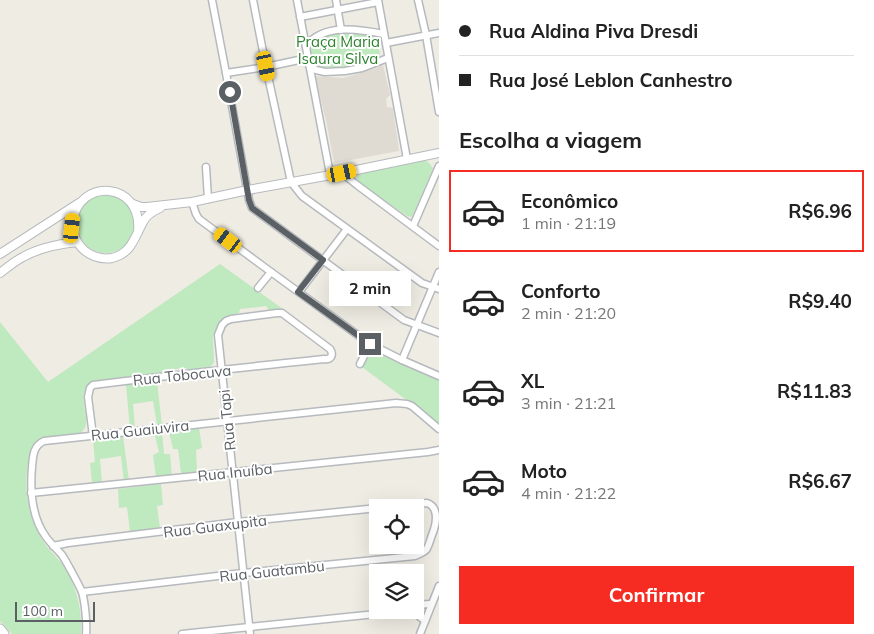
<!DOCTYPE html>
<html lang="pt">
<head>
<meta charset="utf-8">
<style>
  :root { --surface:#fff; --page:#f2f2f2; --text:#222; --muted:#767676; --line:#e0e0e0; --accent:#f62c23 }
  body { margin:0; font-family:Mulish,sans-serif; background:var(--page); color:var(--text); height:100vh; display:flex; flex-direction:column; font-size:19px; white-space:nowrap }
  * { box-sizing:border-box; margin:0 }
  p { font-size:16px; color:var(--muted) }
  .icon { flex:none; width:28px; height:28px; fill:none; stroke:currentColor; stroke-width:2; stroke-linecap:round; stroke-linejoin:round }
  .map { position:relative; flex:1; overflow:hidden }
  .drawer { display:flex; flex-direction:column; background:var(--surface); width:435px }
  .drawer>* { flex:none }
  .top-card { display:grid; align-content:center; height:110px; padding:0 20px; background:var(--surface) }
  .tools { position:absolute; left:369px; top:499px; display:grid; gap:10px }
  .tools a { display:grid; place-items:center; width:55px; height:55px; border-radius:0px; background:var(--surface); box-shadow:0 5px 20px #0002; font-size:25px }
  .scale { position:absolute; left:15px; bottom:12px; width:80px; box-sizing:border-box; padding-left:5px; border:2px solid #5b6065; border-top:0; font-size:14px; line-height:18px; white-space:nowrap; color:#5b6065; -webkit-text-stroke:4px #fff; paint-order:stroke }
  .end { position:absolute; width:22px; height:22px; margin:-11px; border:6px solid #5b6065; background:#fff; box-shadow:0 0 0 2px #fff }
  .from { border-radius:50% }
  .bubble { position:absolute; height:35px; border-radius:0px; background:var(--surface); box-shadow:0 5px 20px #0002; font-size:16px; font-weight:700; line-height:35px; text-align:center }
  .car { position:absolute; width:15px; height:30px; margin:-15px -8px; border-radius:6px; box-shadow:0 0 4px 1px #0007; background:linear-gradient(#f5c518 24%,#345 0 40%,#f5c518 0 76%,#345 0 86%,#f5c518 0) }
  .top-card b { display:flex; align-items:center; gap:18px; height:48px; font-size:19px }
  .top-card b+b { border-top:1px solid var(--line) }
  .top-card i { width:12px; height:12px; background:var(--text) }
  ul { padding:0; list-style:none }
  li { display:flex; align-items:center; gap:15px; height:82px; margin:0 10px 8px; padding:0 10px; border:2px solid transparent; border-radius:0px }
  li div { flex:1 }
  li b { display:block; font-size:19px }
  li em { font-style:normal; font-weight:700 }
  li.on { border-color:var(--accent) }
  li>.icon { width:45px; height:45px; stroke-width:1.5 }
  h2 { padding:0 20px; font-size:22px; line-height:60px }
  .action { display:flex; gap:10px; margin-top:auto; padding:10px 20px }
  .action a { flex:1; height:58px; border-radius:0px; background:var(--accent); color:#fff; font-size:20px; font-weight:700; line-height:58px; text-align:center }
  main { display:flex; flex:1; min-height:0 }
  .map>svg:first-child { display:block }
  .education { fill:#dfdbd2 }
  .green { fill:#bfe9be }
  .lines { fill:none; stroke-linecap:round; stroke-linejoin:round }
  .minor-casing { stroke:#b6babe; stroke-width:9 }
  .tertiary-casing { stroke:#b6babe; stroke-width:10 }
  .secondary-casing { stroke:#b7bbc1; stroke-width:11 }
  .minor { stroke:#fff; stroke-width:6 }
  .tertiary { stroke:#fff; stroke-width:8 }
  .secondary { stroke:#fff; stroke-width:9 }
  .route { stroke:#5b6065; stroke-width:6 }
  .labels { text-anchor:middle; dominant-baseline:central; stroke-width:4; stroke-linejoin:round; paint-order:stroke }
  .park-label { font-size:15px; fill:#2e822f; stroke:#fff }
  .street-label { font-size:15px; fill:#5b6065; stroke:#fff }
</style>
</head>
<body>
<main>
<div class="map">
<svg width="439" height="634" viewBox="0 0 439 634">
  <rect width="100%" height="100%" fill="#efece3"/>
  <!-- education -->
  <path class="education" d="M383 65 390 95 386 99 387 107 393 108 399 151 334 163 327 125 315 76 343 78 374 69Z"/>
  <!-- green -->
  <g class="green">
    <path d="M354 32 376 36 380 54 361 63 340 67H323L312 63 310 48 322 36Z"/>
    <path d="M423 160 428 162 433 168 413 215 411 217 407 216 358 182 357 176 360 173Z"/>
    <circle cx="106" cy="224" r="29"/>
    <path d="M220 264 283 309 269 310 266 306 240 309 239 313 228 316 224 318 215 330 213 337 214 362C210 371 198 370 189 371L186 368 163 370 161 374 96 381C68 392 99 422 79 434 71 435 44 436 38 440 30 446 29 455 28 464 23 491 29 522 45 544 49 550 54 554 58 559 64 565 68 574 72 582 79 598 82 616 81 634H12L0 621V322L48 382Z"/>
    <path d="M374 353H378L439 380V424L362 367 369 356Z"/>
    <path d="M157 382 162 425H157L153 401 133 404 135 429H130L126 385Z"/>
    <path d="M199 428 202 448 196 450 197 473H181L178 449H173L169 432Z"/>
    <path d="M162 432 164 454H170L172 476 156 477 153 455 159 452 155 436 151 437V433Z"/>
    <path d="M123 436 129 481 124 482 121 456 100 459 102 483H92L90 463 95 462 93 440Z"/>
    <path d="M161 484 163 505 157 506 160 528 130 532 127 507 119 508 118 489Z"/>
  </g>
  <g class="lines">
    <!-- minor casing -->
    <g class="minor-casing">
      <g id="minor">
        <path d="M212 0 226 73 249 200 252 208 404 320 439 333"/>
        <path d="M253 0 266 67 291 182 302 196 422 283 439 289"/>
        <path d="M297 0 330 174"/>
        <path d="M336 0 341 30"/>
        <path d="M378 0 407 159"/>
        <path d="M418 0 426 35 439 112"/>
        <path d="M300 17 378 2"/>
        <path d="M386 43 439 33"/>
        <path d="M306 46C324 23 359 29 384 34"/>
        <path d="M309 65 316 70 325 72 345 71 362 68 388 58"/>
        <path d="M226 73 266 67 308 58"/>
        <path d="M206 167 208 199"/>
        <path d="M342 173 357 185 439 246"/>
        <path d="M192 202 196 214 199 219 271 272 370 344 402 360 439 376"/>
        <path d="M413 226 439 166"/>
        <path d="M258 288 271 272"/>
        <path d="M299 292 347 229"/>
        <path d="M402 360 439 272"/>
        <path d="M360 364 370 344"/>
        <path d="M93 436 88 397 90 388 93 385C170 375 247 367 324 359 331 360 334 355 330 349L282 313H277L231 319 226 321 222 325 218 335 250 634"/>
        <path d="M31 493 428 452 439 450"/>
        <path d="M53 546 68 543 238 522 378 508"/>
        <path d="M82 592 243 573 415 556C419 554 423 553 426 550 429 546 430 540 432 535 437 523 439 507 427 503L382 508"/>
        <path d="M425 621 416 614 415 608C419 604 425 604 431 604"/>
        <path d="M86 634C87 624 85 602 82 592 79 585 66 561 62 555 57 549 51 544 46 537 32 518 30 490 32 467 33 456 33 446 44 441L396 403 407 404 412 406 439 429"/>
        <path d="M182 634 415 610"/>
        <path d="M420 634 439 586"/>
      </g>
    </g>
    <!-- tertiary casing -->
    <g class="tertiary-casing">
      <g id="tertiary">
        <path d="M133 204 141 207H147L192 202 248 190 342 173 439 153"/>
        <path d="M138 232C143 180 77 178 73 222 72 231 75 240 81 247 88 255 100 260 112 258 132 253 134 238 143 222 146 215 153 211 160 208"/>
        <path d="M0 254 79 203"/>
        <path d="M0 273C8 267 15 261 23 257 39 248 58 244 77 242"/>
      </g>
    </g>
    <!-- secondary casing -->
    <g class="secondary-casing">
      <path id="secondary" d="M0 629 4 634"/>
    </g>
    <!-- minor -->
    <use href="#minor" class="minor"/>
    <!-- tertiary -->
    <use href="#tertiary" class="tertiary"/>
    <!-- secondary -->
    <use href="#secondary" class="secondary"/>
  </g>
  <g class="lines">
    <!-- route -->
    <path class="route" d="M230 92 249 200 252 208 323 260 298 292 370 344"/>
  </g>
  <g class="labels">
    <!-- park labels -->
    <g class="park-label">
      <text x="338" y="41">Praça Maria<tspan x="338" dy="17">Isaura Silva</tspan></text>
    </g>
    <!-- street labels -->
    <g class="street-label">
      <text transform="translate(182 375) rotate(-6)">Rua Tobocuva</text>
      <text transform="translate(227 420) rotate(-96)">Rua Tapi</text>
      <text transform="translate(140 430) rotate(-6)">Rua Guaiuvira</text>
      <text transform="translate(235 472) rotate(-6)">Rua Inuíba</text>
      <text transform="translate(215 526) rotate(-7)">Rua Guaxupita</text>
      <text transform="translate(272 571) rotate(-6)">Rua Guatambu</text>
    </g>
  </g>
</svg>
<div class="tools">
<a><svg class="icon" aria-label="locate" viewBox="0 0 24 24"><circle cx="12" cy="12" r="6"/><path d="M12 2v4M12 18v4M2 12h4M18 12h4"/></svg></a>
<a><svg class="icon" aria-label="layers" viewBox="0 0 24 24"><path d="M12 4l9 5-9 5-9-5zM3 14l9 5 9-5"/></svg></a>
</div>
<div class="scale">100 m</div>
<i class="end from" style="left:230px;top:92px"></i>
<i class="end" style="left:370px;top:344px"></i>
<div class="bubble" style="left:329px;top:271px;width:82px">2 min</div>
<i class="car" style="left:266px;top:66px;rotate:168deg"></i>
<i class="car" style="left:342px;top:173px;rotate:78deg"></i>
<i class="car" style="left:72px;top:228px;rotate:6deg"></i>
<i class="car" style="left:228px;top:240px;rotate:307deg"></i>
</div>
<section class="drawer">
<div class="top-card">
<b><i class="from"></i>Rua Aldina Piva Dresdi</b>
<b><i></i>Rua José Leblon Canhestro</b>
</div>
<h2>Escolha a viagem</h2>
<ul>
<li class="on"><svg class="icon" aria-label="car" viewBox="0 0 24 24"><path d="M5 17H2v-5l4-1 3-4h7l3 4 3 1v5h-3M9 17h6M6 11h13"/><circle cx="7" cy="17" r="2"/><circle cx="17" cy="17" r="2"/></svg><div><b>Econômico</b><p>1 min · 21:19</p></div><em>R$6.96</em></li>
<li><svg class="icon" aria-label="car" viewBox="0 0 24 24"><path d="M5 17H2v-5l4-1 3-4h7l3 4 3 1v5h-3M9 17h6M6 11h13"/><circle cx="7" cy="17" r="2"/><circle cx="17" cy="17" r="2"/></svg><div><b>Conforto</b><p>2 min · 21:20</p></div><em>R$9.40</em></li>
<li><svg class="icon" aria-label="car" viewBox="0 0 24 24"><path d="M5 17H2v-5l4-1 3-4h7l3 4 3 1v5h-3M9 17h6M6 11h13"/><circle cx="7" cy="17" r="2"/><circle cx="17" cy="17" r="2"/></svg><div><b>XL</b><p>3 min · 21:21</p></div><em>R$11.83</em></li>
<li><svg class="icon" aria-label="car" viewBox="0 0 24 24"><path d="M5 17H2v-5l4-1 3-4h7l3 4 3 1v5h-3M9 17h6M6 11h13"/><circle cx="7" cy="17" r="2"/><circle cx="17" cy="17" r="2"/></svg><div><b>Moto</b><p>4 min · 21:22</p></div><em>R$6.67</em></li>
</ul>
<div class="action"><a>Confirmar</a></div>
</section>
</main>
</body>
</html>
